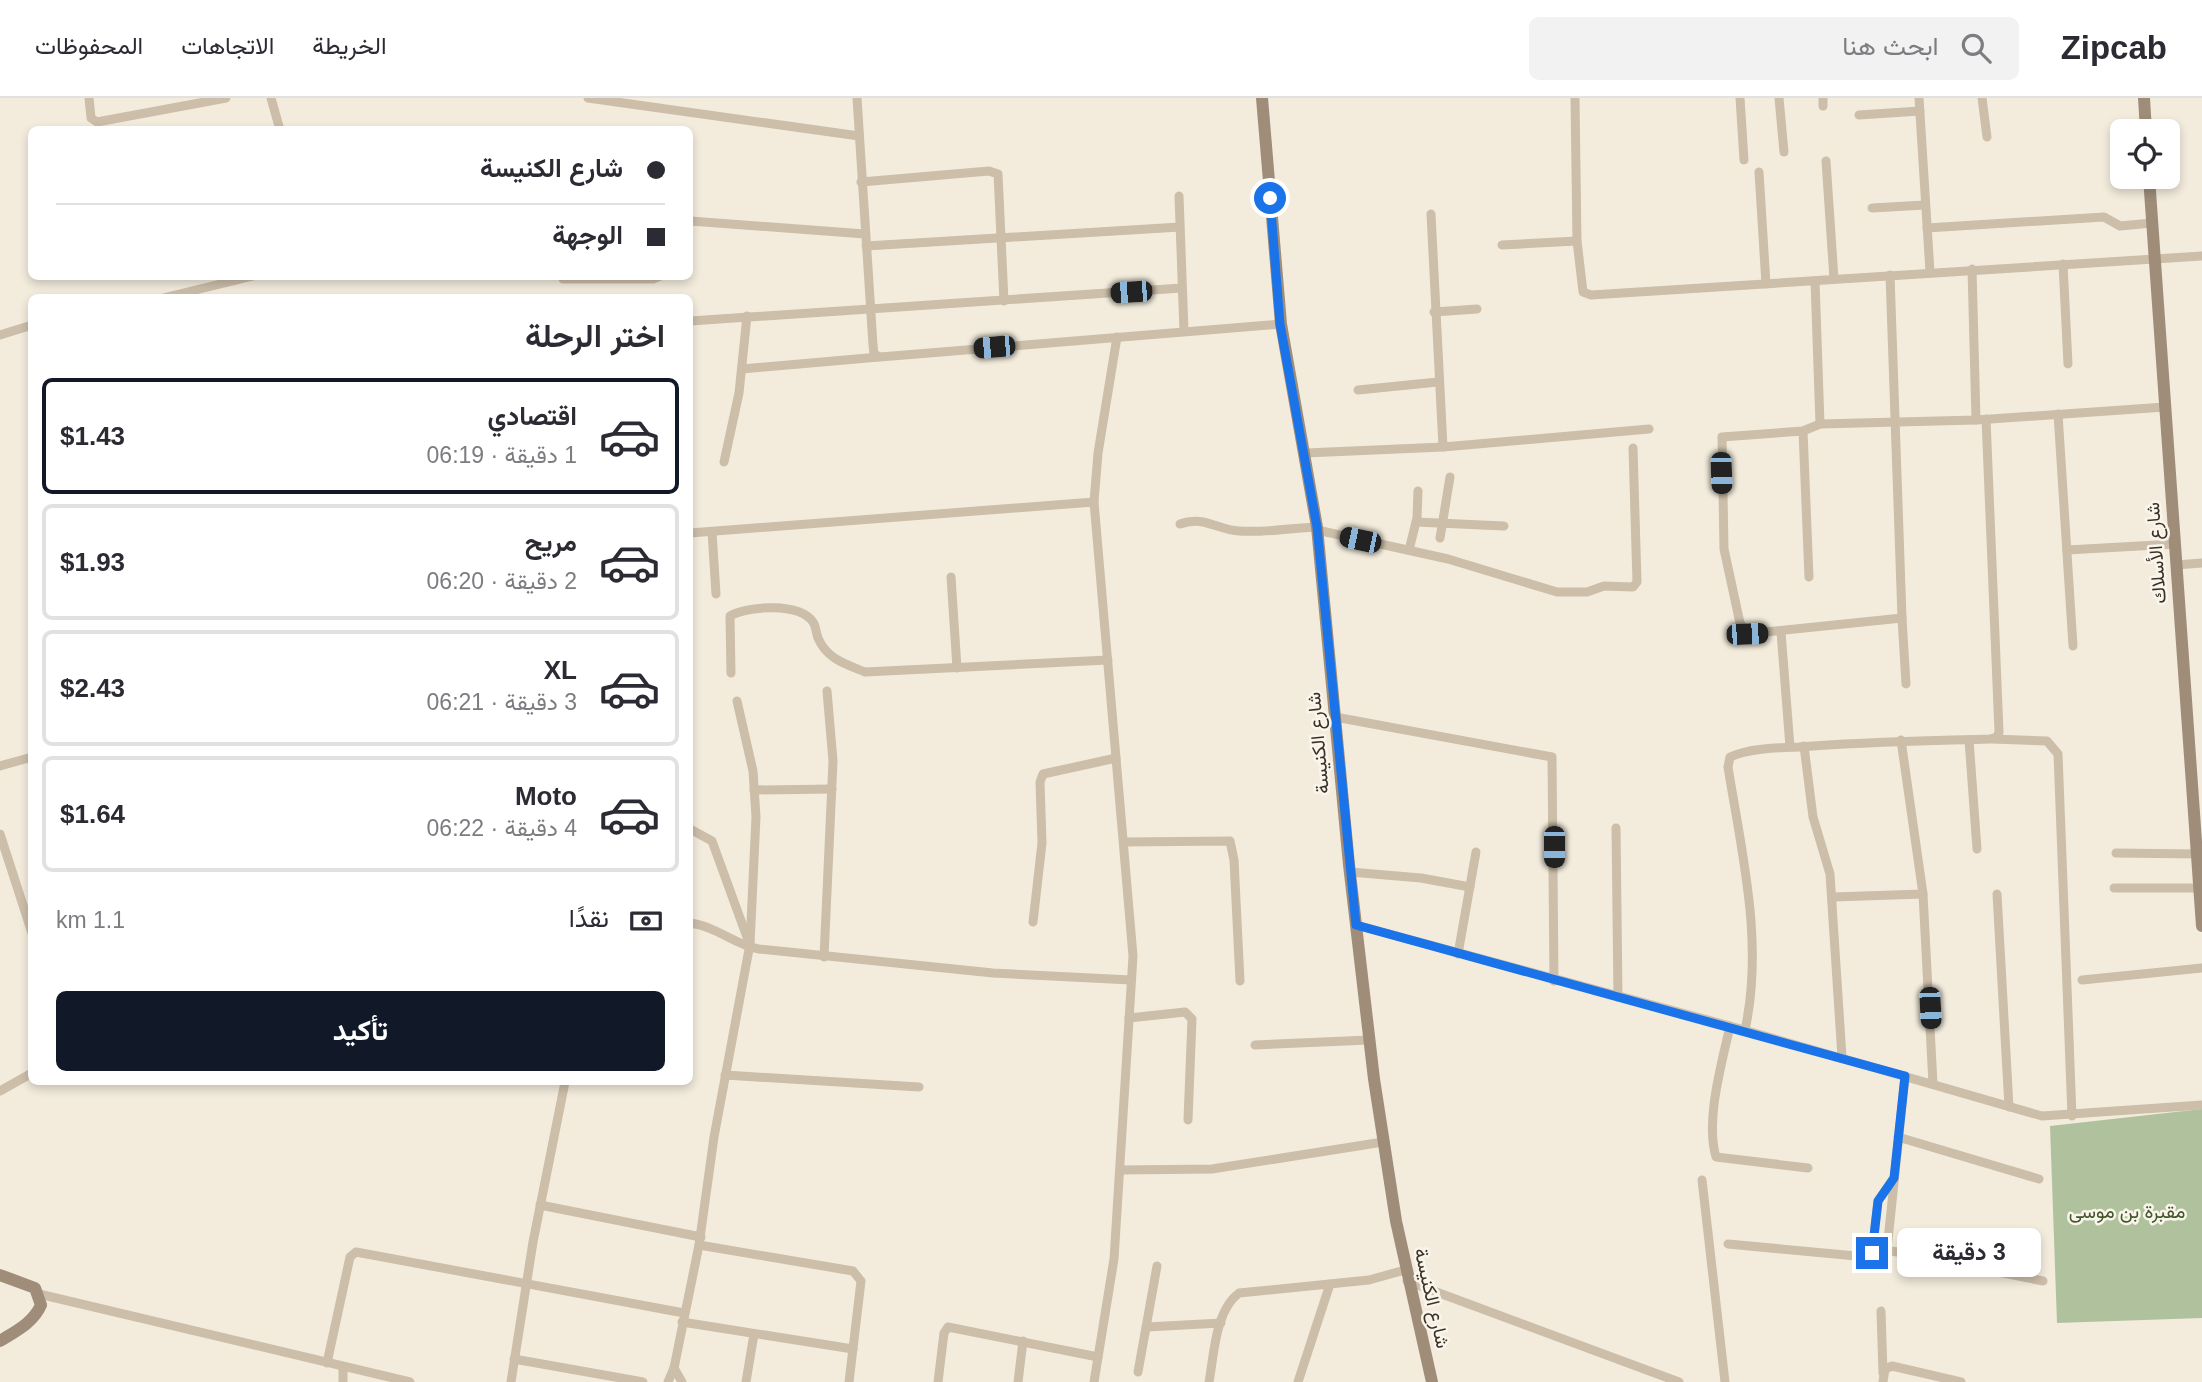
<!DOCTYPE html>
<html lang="ar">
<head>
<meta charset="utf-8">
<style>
  :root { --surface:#fff; --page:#f2f2f3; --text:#2b2b33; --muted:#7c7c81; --line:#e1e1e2; --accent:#111827 }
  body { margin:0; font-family:Helvetica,Vazirmatn,sans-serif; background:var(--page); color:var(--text); direction:rtl; height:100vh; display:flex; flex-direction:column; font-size:26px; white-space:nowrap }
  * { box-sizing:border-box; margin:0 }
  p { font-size:23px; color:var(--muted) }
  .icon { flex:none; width:38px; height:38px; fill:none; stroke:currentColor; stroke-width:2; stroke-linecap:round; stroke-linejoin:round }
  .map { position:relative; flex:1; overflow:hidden; direction:ltr }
  .drawer { position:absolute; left:28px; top:196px; width:665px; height:791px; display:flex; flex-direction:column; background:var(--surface); border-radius:10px; box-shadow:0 4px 10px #0003; direction:rtl }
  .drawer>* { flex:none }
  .guide { position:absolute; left:28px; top:28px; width:665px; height:154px; border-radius:10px; box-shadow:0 4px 10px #0003; direction:rtl; display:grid; align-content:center; height:154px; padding:0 28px; background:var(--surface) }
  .fabs { position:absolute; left:2110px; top:21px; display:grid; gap:14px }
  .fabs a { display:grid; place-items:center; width:70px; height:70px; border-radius:10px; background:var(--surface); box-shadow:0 4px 10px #0003; font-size:35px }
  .end { position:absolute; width:32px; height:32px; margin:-16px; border:9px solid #1a73e8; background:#fff; box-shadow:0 0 0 4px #fff }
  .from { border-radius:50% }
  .bubble { position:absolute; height:49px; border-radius:10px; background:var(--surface); box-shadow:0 4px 10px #0003; font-size:23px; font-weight:700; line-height:49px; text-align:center; direction:rtl }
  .car { position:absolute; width:21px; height:42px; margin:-21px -10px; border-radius:9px; box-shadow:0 0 5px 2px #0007; background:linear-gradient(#222 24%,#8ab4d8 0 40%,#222 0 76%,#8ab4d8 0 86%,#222 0) }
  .guide b { display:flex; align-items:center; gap:24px; height:66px; font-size:26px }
  .guide b+b { border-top:2px solid var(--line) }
  .guide i { width:18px; height:18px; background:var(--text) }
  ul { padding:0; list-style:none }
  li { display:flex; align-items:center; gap:21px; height:116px; margin:0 14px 10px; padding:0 14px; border:4px solid var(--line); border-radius:10px }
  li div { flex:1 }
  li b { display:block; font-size:26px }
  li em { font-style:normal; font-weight:700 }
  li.on { border-color:var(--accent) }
  li>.icon { width:63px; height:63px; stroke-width:1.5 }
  h2 { padding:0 28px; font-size:32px; line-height:84px }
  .pay { display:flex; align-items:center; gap:18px; height:77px; padding:0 28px; font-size:26px }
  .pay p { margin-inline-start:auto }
  .button { display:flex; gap:14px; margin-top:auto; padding:14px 28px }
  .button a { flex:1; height:80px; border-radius:10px; background:var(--accent); color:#fff; font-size:28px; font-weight:700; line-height:80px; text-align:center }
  header { display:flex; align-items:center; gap:42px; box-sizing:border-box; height:98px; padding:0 35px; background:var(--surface); border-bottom:2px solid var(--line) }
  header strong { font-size:33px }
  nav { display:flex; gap:38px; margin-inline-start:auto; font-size:24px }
  .search { width:490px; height:63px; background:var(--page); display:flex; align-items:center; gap:18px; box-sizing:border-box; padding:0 24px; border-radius:10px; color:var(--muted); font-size:26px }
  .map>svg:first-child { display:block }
  .green { fill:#b0c29d }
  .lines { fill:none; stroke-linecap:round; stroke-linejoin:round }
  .street { stroke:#ccbea9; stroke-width:9 }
  .secondary { stroke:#9f8d7a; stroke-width:12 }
  .route { stroke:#1a73e8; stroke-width:9 }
  .labels { text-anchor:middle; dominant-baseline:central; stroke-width:5; stroke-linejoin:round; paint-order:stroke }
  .street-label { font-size:19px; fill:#383029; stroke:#faf5ea }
  .park-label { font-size:19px; fill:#41572c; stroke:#faf5ea }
</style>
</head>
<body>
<header>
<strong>Zipcab</strong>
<div class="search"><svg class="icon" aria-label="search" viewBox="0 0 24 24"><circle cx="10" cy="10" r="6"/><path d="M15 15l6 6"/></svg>ابحث هنا</div>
<nav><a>الخريطة</a><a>الاتجاهات</a><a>المحفوظات</a></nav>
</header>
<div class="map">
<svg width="2202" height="1284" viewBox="0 0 2202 1284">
  <rect width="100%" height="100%" fill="#f3ecdd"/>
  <!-- green -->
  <path class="green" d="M2202 1011V1220L2057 1225 2050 1028Z"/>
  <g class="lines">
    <!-- street -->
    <g class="street">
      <path d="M89 0 91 20 97 24 226 0"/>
      <path d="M271 0 280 32"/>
      <path d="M588 0 859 38"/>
      <path d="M857 0 873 247 874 256 880 259 1281 226"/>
      <path d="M1575 0 1577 143 1583 194 1591 197 2202 158"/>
      <path d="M1740 0 1744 62"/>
      <path d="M1779 0 1784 54"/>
      <path d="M1823 0V8"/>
      <path d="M1919 0 1930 174"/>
      <path d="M1982 0 1987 39"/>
      <path d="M1859 17 1920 13"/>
      <path d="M1826 63 1834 181"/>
      <path d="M1759 74 1766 186"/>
      <path d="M861 84 989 73 998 76 1004 203"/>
      <path d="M1179 98 1184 233"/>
      <path d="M1872 110 1925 107"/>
      <path d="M1431 116 1443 349"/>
      <path d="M690 123 865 136"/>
      <path d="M1927 130 2104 119 2120 128 2152 125"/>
      <path d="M1502 147 1577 143"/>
      <path d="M866 148 1180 129"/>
      <path d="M2063 166 2068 266"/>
      <path d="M1972 171 1976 322"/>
      <path d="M1890 177C1894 291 1898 405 1902 520L1747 536 1740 525 1724 451 1722 339 1803 333 1820 326 1976 322 2165 309"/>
      <path d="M563 181H653L660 178"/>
      <path d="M1815 183 1820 326"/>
      <path d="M163 200 253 178"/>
      <path d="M1434 214 1477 211"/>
      <path d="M690 223 1182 190"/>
      <path d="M0 237 32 227"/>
      <path d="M742 271 879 259"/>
      <path d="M1358 292 1438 284"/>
      <path d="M2058 316 2073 548"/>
      <path d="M1803 333 1809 479"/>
      <path d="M1306 355 1443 349 1649 331"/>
      <path d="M724 364 739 295 747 218"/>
      <path d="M1416 424 1504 428"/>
      <path d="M1180 426C1203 417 1218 432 1239 433 1264 435 1292 430 1317 429"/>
      <path d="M1317 432 1448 461 1557 494H1587L1604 488 1633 489 1637 484 1633 350"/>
      <path d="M712 434 716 496"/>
      <path d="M690 435 1094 404"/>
      <path d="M1440 440 1450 379"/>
      <path d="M1409 452 1417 420 1418 393"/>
      <path d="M2067 452 2175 446"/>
      <path d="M2176 467 2202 465"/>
      <path d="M951 479 957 570"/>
      <path d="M1902 520 1906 586"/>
      <path d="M1781 534 1790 649"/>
      <path d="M731 575 730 518C748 508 799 504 813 524 816 528 816 535 818 540 827 561 845 566 865 574L1108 562"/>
      <path d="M1335 619 1552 659 1554 883"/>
      <path d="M1992 641 2047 643 2058 656 2072 1018"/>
      <path d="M1901 642 1923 796 1933 986"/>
      <path d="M1969 642 1977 751"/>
      <path d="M1804 648 1813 719 1830 776 1842 959"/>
      <path d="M0 668 32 659"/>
      <path d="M754 692 832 691"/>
      <path d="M1616 730 1618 899"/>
      <path d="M690 731 712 743 748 842"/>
      <path d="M0 736 32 835"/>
      <path d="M1124 744 1230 743 1234 762 1240 883"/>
      <path d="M2116 755 2197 756"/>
      <path d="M1350 774 1421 780 1470 789"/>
      <path d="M2114 790H2199"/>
      <path d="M1997 796 2009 1009"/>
      <path d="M1833 799 1923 796"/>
      <path d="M1033 824 1042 745 1040 684 1043 676 1116 660"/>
      <path d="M690 825C716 828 737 848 759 851L993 875 1131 882"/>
      <path d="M1356 827 1730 928 2042 1018 2202 1007"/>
      <path d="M1458 856 1476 754"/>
      <path d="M824 859 833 663 827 593"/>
      <path d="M2082 882 2202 870"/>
      <path d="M1129 920 1185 914 1192 921 1188 1022"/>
      <path d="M1730 928C1722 965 1705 1022 1716 1059L1808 1070"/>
      <path d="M1745 932C1764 845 1742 756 1728 669L1730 659C1750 650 1777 650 1799 649 1863 644 1926 643 1990 641L1997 639 1999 634 1986 321"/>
      <path d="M1255 947 1369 942"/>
      <path d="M725 977 919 989"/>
      <path d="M1905 978 1887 1152 2043 1183"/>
      <path d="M0 993 32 975"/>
      <path d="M1898 1039 2039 1081"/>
      <path d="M1121 1072 1212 1071 1383 1044"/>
      <path d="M1702 1082 1725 1284"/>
      <path d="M540 1107 701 1139"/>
      <path d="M1728 1146 1867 1159 1872 1155 1878 1103 1893 1081"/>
      <path d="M699 1147 853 1173 861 1183 849 1284"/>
      <path d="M1407 1183 1679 1284"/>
      <path d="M39 1196 410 1284"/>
      <path d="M1881 1213 1883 1275"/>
      <path d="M682 1224 853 1251"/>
      <path d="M1147 1229 1221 1225"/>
      <path d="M514 1261 643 1284"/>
      <path d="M327 1265 350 1159 356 1154 684 1215"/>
      <path d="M343 1269V1284"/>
      <path d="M674 1270 682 1284"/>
      <path d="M1138 1274 1157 1168"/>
      <path d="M511 1284 533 1144 565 984"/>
      <path d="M668 1284 674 1270 699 1147 714 1039 750 846 756 719 753 673 737 603"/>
      <path d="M746 1284 754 1236"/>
      <path d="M938 1284 944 1235 948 1229 1098 1259"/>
      <path d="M1018 1284 1023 1243"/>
      <path d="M1094 1284 1114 1161 1133 858 1094 404 1098 355 1117 239"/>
      <path d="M1209 1284C1214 1257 1215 1213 1239 1195L1369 1182 1405 1172"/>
      <path d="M1298 1284 1330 1186"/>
      <path d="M1883 1284 1885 1271 1892 1268 1961 1284"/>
    </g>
    <!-- secondary -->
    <g class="secondary">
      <path d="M1262 0 1281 226 1317 429 1349 767 1374 981 1396 1123 1432 1284"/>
      <path d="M2144 0 2146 33"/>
      <path d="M2149 79 2202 828"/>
      <path d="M0 1177 35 1190 41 1207C33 1225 16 1233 0 1243"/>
    </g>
  </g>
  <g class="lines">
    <!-- route -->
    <path class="route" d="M1270 100 1280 226 1317 429 1356 827 1905 978 1894 1080 1878 1103 1872 1155"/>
  </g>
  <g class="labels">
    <!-- street labels -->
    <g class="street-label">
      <text transform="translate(2156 455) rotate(-94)">شارع الأسلاك</text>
      <text transform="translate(1318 645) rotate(-95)">شارع الكنيسة</text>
      <text transform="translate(1432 1200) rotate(77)">شارع الكنيسة</text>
    </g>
    <!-- park labels -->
    <g class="park-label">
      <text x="2127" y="1113">مقبرة بن موسى</text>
    </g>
  </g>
</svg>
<div class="fabs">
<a><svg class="icon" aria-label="locate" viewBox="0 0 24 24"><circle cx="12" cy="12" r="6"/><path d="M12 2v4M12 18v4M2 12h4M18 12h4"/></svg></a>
</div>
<i class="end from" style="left:1270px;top:100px"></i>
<i class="end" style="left:1872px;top:1155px"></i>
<div class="bubble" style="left:1897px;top:1130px;width:144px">3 دقيقة</div>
<i class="car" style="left:1131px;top:194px;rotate:266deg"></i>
<i class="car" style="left:994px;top:249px;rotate:265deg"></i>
<i class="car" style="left:1721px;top:375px;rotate:178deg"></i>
<i class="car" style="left:1360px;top:442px;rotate:282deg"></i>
<i class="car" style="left:1747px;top:536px;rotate:88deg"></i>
<i class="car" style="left:1554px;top:749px;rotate:180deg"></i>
<i class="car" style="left:1930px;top:910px;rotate:177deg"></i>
<div class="guide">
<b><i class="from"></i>شارع الكنيسة</b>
<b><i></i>الوجهة</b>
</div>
<section class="drawer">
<h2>اختر الرحلة</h2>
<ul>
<li class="on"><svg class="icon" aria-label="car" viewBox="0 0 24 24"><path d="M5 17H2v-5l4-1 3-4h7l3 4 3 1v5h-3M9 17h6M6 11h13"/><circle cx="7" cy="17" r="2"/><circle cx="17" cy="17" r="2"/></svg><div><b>اقتصادي</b><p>1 دقيقة · 06:19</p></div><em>$1.43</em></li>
<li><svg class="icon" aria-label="car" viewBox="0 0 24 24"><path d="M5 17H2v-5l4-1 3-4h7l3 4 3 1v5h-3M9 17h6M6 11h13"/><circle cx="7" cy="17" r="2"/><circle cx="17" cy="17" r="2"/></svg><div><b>مريح</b><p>2 دقيقة · 06:20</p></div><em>$1.93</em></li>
<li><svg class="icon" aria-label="car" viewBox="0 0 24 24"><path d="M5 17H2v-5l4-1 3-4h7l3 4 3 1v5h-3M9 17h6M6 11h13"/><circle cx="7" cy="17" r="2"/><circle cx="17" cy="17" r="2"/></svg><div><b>XL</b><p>3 دقيقة · 06:21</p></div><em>$2.43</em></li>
<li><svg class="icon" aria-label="car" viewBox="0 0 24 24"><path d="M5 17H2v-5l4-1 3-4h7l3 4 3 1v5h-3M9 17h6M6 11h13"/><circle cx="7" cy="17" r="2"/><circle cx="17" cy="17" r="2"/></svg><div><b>Moto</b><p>4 دقيقة · 06:22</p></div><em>$1.64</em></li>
</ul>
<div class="pay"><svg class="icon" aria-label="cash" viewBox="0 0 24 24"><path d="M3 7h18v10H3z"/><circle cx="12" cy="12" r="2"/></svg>نقدًا<p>1.1 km</p></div>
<div class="button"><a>تأكيد</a></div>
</section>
</div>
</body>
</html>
